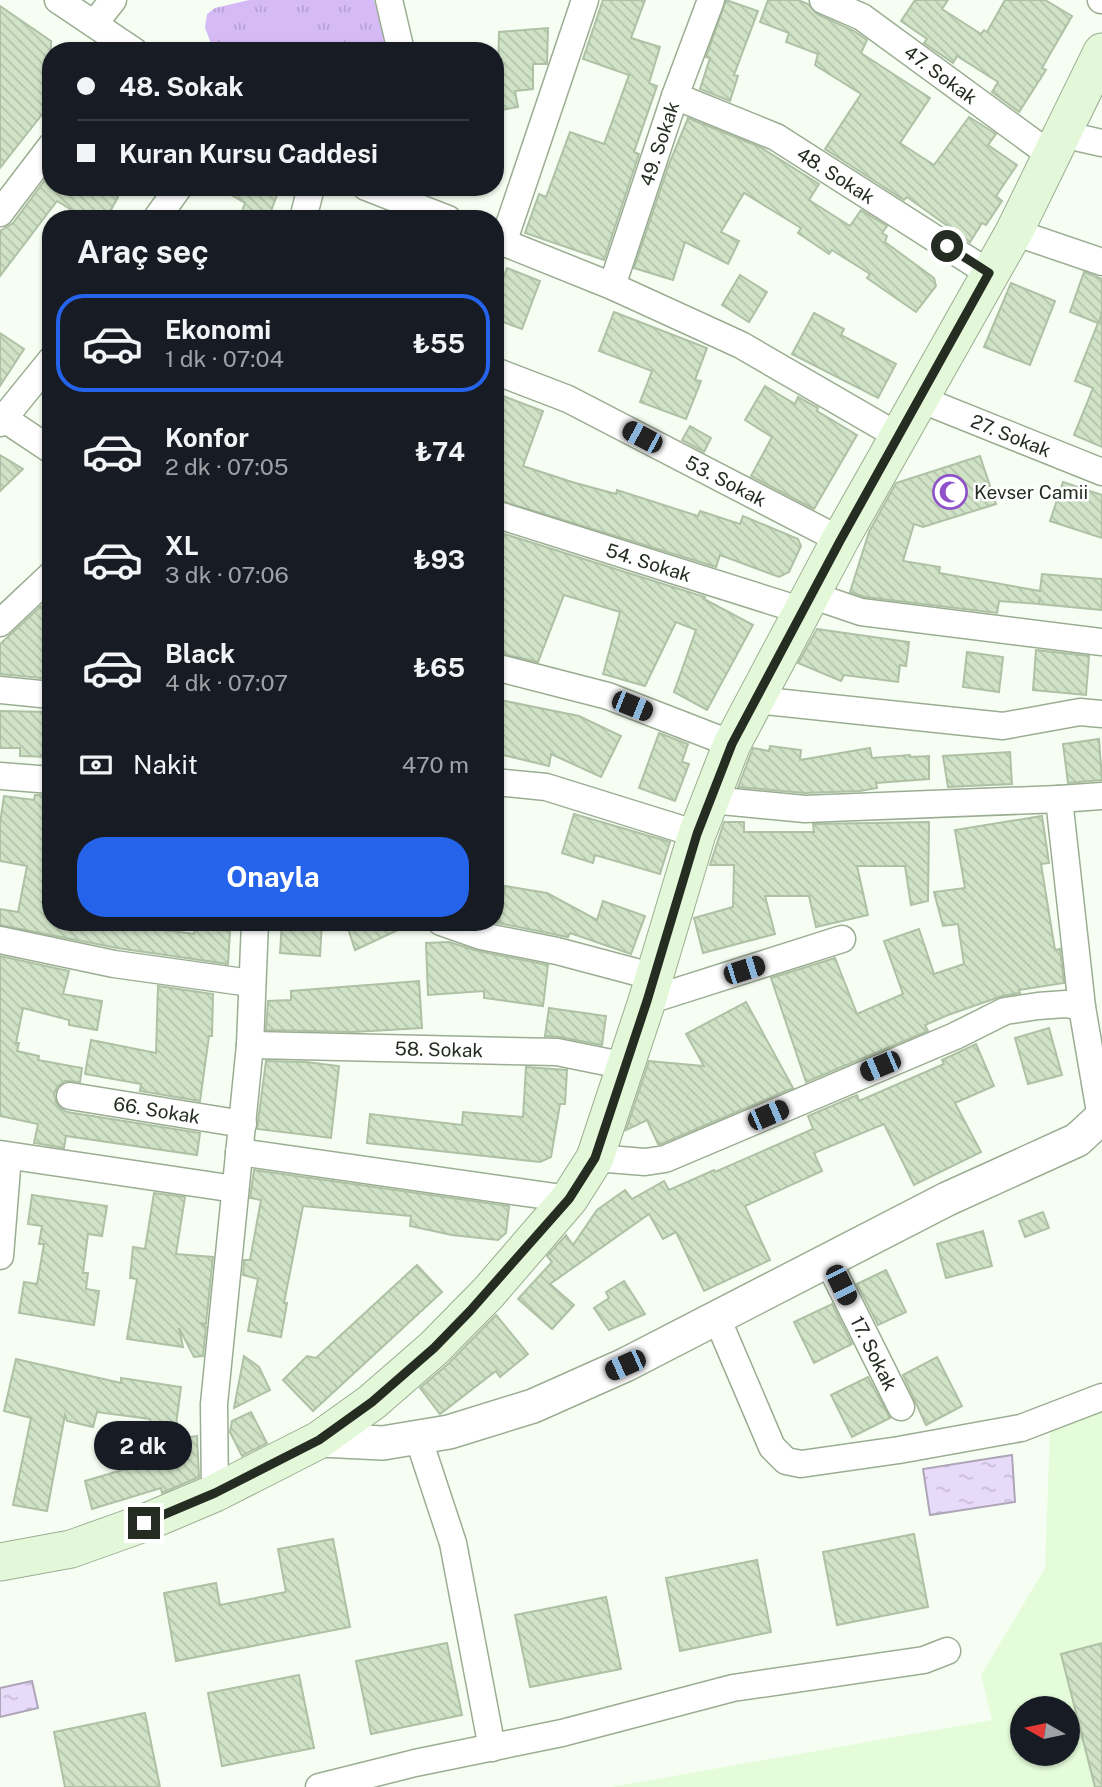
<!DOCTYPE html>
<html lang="tr">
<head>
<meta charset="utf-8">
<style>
  :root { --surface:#171b24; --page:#20242c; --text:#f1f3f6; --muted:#9ea1a6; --line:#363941; --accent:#2563eb }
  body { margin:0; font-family:"Public Sans",sans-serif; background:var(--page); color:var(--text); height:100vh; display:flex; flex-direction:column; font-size:26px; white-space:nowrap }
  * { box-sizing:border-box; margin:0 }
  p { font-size:23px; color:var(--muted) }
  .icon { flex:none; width:38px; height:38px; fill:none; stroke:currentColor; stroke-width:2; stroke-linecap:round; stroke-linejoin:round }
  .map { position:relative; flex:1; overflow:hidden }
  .details { position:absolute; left:42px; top:210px; width:462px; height:721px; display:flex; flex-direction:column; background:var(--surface); border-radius:28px; box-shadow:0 2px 5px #0004 }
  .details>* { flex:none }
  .top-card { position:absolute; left:42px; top:42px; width:462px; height:154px; border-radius:28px; box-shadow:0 2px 5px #0004; display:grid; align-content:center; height:154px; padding:0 35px; background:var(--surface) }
  .needle { width:46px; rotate:279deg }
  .fabs { position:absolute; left:1010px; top:1696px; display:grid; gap:14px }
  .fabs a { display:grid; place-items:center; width:70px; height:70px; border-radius:50%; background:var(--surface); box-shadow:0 2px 5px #0004; font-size:35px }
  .end { position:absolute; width:32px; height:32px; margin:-16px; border:9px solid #252d22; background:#fff; box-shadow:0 0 0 4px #fff }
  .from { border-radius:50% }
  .bubble { position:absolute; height:49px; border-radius:24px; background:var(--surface); box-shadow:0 2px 5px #0004; font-size:23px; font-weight:700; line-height:49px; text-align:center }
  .car { position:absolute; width:21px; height:42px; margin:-21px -10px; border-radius:9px; box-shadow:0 0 5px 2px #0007; background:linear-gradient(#222 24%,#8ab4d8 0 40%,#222 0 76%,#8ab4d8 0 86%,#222 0) }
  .top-card b { display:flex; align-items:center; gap:24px; height:66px; font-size:26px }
  .top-card b+b { border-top:2px solid var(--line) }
  .top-card i { width:18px; height:18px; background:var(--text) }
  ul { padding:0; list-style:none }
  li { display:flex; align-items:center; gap:21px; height:98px; margin:0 14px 10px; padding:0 21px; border:4px solid transparent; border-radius:28px }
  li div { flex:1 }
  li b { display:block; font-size:26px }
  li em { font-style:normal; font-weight:700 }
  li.active { border-color:var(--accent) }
  li>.icon { width:63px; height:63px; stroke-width:1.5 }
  h2 { padding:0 35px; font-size:32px; line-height:84px }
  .pay { display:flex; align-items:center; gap:18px; height:77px; padding:0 35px; font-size:26px }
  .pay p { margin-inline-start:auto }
  .cta { display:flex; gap:14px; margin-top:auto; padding:14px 35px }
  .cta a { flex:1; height:80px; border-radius:28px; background:var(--accent); color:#fff; font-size:28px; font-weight:700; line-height:80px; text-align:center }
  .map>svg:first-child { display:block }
  .built { fill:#e4fcd9; fill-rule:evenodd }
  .park { fill:url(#park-tufts) }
  .pitch { fill:#d6baf6 }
  .water { fill:url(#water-ripples); stroke:#aea6b8; stroke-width:2 }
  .building { fill:url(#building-back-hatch); stroke:#aec1a5; stroke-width:2 }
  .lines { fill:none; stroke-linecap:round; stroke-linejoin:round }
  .minor-casing { stroke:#9aad92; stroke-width:29 }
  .tertiary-casing { stroke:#9aad92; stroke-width:36 }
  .secondary-casing { stroke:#9aad92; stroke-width:39 }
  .minor { stroke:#fff; stroke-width:26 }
  .tertiary { stroke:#fff; stroke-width:33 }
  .secondary { stroke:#e3f8d9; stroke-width:37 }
  .route { stroke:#252d22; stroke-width:9 }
  .labels { text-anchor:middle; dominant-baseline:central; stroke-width:5; stroke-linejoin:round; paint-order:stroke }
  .street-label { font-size:19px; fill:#252d22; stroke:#fff }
  .poi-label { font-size:19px; fill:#252d22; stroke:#fff; text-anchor:start }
</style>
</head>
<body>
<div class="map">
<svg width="1102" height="1787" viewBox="0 0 1102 1787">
  <defs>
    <pattern id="park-tufts" width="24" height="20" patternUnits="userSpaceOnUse" patternTransform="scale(1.75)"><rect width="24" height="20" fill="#d6baf6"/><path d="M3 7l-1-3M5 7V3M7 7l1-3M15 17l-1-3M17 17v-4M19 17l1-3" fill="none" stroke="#b8a0d3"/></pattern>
    <pattern id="water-ripples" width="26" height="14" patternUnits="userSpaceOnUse" patternTransform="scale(1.75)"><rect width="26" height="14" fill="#e8daf9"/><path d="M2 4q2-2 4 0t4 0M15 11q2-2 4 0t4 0" fill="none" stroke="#c7bbd5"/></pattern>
    <pattern id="building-back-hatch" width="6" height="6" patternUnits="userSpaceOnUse" patternTransform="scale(1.75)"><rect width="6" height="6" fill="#d0e3c7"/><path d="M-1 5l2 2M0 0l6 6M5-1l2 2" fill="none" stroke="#b2c3ab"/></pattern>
  </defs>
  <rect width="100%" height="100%" fill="#f6fef3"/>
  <!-- built -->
  <path class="built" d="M1102 1411V1787H611L992 1720 981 1675 1045 1568 1050 1429ZM1022 1708H1068V1754H1022Z"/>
  <!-- park -->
  <path class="park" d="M249 0H374L388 51H214L205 28 207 14 215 8Z"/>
  <!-- pitch -->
  <path class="pitch" d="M304 17 312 51H229L226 35Z"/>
  <!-- water -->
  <g class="water">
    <path d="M1012 1455 1015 1502 930 1515 923 1469Z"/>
    <path d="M32 1681 38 1708 0 1717V1688Z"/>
  </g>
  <!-- building -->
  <g class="building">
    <path d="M603 0H645L631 38 660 47 649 83 657 86 634 152 639 154 604 260 525 233 539 194 546 197 570 132 604 144 629 75 583 59Z"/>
    <path d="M726 0 758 11 734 75 738 76 730 101 700 89 710 58 706 57Z"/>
    <path d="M768 0H798L808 4 817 14 854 31 867 40 861 53 930 98 900 143 931 163 934 165 969 117 996 134 988 145 1017 165 996 196 1002 201 986 225 982 223 970 242 907 197 904 200 825 149 861 94 815 65 818 54 786 42 789 33 760 22Z"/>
    <path d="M915 0H948L942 9 981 34 984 30 987 32 1005 0H1045L1072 16 1042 68 1046 70 1019 112 992 92 998 82 957 56 953 63 924 43 927 39 901 21Z"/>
    <path d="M0 6 51 41V103L0 168Z"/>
    <path d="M548 28 547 64H533V89L515 91 518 107 495 111V70H498L499 32Z"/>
    <path d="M688 118 760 147 819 184 809 200 850 226 861 210 887 226 882 233 887 236 885 242 934 278 936 286 916 312 867 278 870 274 832 250 829 254 798 233 801 228 744 193 721 232 739 241 728 264 685 242 673 280 634 268 669 164Z"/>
    <path d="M51 172V187H103L118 197 106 219H86L57 201 0 276V231L13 223Z"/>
    <path d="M217 187H280L268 219H239L245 203Z"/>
    <path d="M507 268 540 281 522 329 495 319V301Z"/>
    <path d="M1084 272 1102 279V313L1099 322 1102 315V447L1074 435 1093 388 1075 381 1098 323 1070 312Z"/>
    <path d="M740 275 767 292 749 322 722 305Z"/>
    <path d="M1011 283 1055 301 1030 365 984 347Z"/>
    <path d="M614 312 707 348 695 380 701 381 686 419 640 402 652 371 599 351Z"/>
    <path d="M814 313 844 329 841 335 896 364 878 398 792 354Z"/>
    <path d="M0 333 24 349 0 386Z"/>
    <path d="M765 386 795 404 798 397 818 408 817 411 857 435 814 509 751 476 772 437 745 420Z"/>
    <path d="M495 393 543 411 523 466 572 482 616 494 617 490 698 516 700 511 740 524 743 516 798 539 801 546 789 572 779 577 720 555 716 567 495 499Z"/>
    <path d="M690 426 711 438 704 452 682 440Z"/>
    <path d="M0 455 23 469 0 491Z"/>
    <path d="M980 456 996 504 923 527 914 524 903 561 940 567 939 573 1040 591 1042 574 1102 579V610L1039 604 1040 597 1039 604 999 601 997 613 865 597 850 592 869 532 896 483Z"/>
    <path d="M1063 482 1102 495V538L1050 521Z"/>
    <path d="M495 531 705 597 704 599 753 625 707 710 674 692 696 630 676 622 645 686 603 674 620 612 564 595 538 662 495 652Z"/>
    <path d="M41 606 51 615V679L0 674V644Z"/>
    <path d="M817 629 909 642 906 666 900 665 898 682 844 675 841 681 798 663Z"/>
    <path d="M1036 650 1089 656 1086 695 1033 690Z"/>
    <path d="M967 652 1003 657 999 692 963 687Z"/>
    <path d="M495 699 579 716 621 736 601 777 551 754 549 766 495 753Z"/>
    <path d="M0 711 51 712V757L20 756V748H0Z"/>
    <path d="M659 733 688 744 682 762 689 764 675 801 639 788Z"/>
    <path d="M1099 739 1102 780 1068 783 1063 744Z"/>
    <path d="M770 746 801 750 800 760 870 748 872 758 910 755V757L929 756V779L876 783 877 788 860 791 805 793 738 787 753 748 769 751Z"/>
    <path d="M1010 752 1012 784 948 787 943 756Z"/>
    <path d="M35 795 51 796V922H107L194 934 195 928 230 931 228 964 117 948 0 925V909L18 912 27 866 0 861V823L4 796 34 800Z"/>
    <path d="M574 814 670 842 660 874 595 855 593 863 562 853Z"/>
    <path d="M1042 816 1049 863 1041 864 1055 950 1060 949 1064 983 1019 990 1020 993 1002 996 948 1015 925 1025 928 1031 806 1082 771 978 835 958 857 1014 903 994 884 941 919 929 934 974 964 964 958 924 943 926 934 892 965 888 955 830Z"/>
    <path d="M724 822H744V832H814L813 824 929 822 928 901 911 905 905 866H857L868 915 816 927 809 896H765L775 934 703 953 694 918 733 907 734 865H710Z"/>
    <path d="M505 886 547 893 597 920 603 901 645 916 631 954 570 933 568 937 493 922H499Z"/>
    <path d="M282 922H322L320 956 280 953Z"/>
    <path d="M346 922H415L355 950Z"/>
    <path d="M449 942 478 951 548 965 543 1006 484 998V991L428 995 426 943Z"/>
    <path d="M0 956 69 971 63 994 102 1001 97 1030 69 1025V1020L23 1008 16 1043H19L17 1051 39 1056 38 1060 82 1068 80 1082 65 1081 57 1087 54 1094 56 1102 60 1108 67 1112 200 1133 197 1155 66 1136 64 1148 41 1144 34 1143 38 1124 0 1116Z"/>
    <path d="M419 981 422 1028 353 1032 266 1030 268 1001 291 1000V991Z"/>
    <path d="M158 986 213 994 212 1036H209L200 1101 140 1091 141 1084 85 1074 91 1040 156 1053Z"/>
    <path d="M746 1002 793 1088 661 1144H658L647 1120 626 1130 649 1061 704 1066 686 1034Z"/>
    <path d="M549 1008 606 1016 602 1045 560 1037 545 1036Z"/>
    <path d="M1049 1028 1062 1075 1028 1084 1015 1038Z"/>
    <path d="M976 1044 994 1086 955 1103 981 1152 914 1185 884 1124 814 1153 822 1171 745 1206 770 1260 704 1291 676 1232 663 1239 649 1214 550 1284 574 1305 552 1329 518 1299 552 1262 547 1256 566 1235 573 1245 597 1210 625 1190 632 1199 664 1181 669 1190 714 1170 715 1172 813 1129 808 1116 857 1095 859 1101 944 1064 942 1060Z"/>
    <path d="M266 1061 306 1062 339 1066 331 1138 257 1129Z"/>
    <path d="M526 1067 567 1070 565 1104H560L551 1157 540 1162 367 1143 370 1114 462 1125 463 1112 523 1117Z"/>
    <path d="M254 1170 509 1206 506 1233 498 1240 452 1235 410 1226 411 1216 303 1206 284 1303H287L281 1337 248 1331 258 1279 243 1275 244 1260H250L261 1200 250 1198Z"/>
    <path d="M154 1193 185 1197 176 1254 213 1257 206 1324 200 1323 206 1327 203 1356 194 1357 179 1328 183 1347 127 1339 137 1279 130 1278 133 1247 145 1249Z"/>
    <path d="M32 1195 107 1206 102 1236 88 1234 83 1273H88L86 1289 99 1291 94 1325 19 1313 24 1282 37 1284 44 1244H39L42 1226 28 1224Z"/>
    <path d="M1043 1212 1049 1228 1025 1237 1019 1221Z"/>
    <path d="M983 1231 992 1266 946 1278 937 1244Z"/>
    <path d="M417 1265 442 1292 313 1411 283 1380 307 1356 316 1358Z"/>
    <path d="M886 1270 906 1312 878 1325 857 1284Z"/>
    <path d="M624 1281 645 1314 609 1330 594 1308 609 1298 606 1292Z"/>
    <path d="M832 1304 852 1344 814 1363 794 1322Z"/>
    <path d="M496 1315 528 1354 500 1377 496 1371 440 1414 420 1388 449 1363Z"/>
    <path d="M244 1356 259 1367 270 1390 234 1408Z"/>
    <path d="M937 1357 962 1406 926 1425 903 1375Z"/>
    <path d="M16 1359 121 1383V1378L181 1387 174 1440 197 1436 199 1477 162 1493 161 1488 92 1509 85 1481 156 1460 150 1419 97 1412 93 1427 67 1421 65 1415 47 1511 13 1505 31 1418 4 1411Z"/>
    <path d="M868 1377 890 1418 852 1437 831 1395Z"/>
    <path d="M251 1412 267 1443 242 1456 230 1432 232 1421Z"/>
    <path d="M914 1534 928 1607 837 1625 823 1552Z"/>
    <path d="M333 1539 350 1627 176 1661 164 1593 216 1583 220 1605 286 1592 278 1549Z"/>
    <path d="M757 1560 771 1632 680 1651 666 1578Z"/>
    <path d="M606 1597 621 1669 530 1687 515 1615Z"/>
    <path d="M447 1643 462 1715 371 1734 356 1661Z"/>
    <path d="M1102 1643V1787H1095L1061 1654Z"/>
    <path d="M299 1675 314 1748 222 1766 208 1693Z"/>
    <path d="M145 1713 160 1787H65L54 1732Z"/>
  </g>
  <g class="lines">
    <!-- minor casing -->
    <g class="minor-casing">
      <g id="minor">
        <path d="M58 0 134 51"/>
        <path d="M389 0 401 51"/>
        <path id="s1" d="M823 0 862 17 1052 156"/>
        <path d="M1101 0H1102"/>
        <path d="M94 24 113 0"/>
        <path id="s2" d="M675 96 776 137 989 273"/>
        <path d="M1062 134 1102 143"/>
        <path d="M366 187 448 219"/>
        <path d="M0 213 51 146"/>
        <path d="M156 219 179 187"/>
        <path d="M303 219 311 187"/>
        <path d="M1014 232 1102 262"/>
        <path d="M495 239 612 286 741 345 898 436"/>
        <path d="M503 243 585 0"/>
        <path id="s3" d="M612 286 675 96 711 0"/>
        <path id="s4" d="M495 371 568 399 840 540"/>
        <path id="s5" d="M920 399 1102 472"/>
        <path d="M0 416 51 450"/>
        <path d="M0 423 51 360"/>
        <path id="s6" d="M495 514 803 611"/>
        <path d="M811 595 861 612 1102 642"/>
        <path d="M0 623 51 575"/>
        <path d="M495 667 608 696 732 744"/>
        <path d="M0 690 51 695"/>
        <path d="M756 700 1003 726 1080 712 1102 714"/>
        <path d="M0 776 51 780"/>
        <path d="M495 782 546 787 697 834"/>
        <path d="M1059 799 1102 796"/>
        <path d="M711 800 805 809 1059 799 1082 1007"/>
        <path d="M441 922 481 936 557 951 655 977"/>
        <path d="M0 940 114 964 251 983"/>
        <path d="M647 1001 842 939"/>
        <path id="s7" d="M250 1045 557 1052 626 1066"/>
        <path id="s8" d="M70 1096 243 1124"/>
        <path d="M239 1152 569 1199"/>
        <path d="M0 1154 235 1189"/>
        <path d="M595 1158 645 1162 665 1159 955 1036 1005 1011 1038 1006 1066 1004 1082 1007 1102 1124"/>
        <path d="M0 1256 8 1156"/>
        <path id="s9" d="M828 1261 901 1407"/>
        <path d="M717 1318 772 1447 786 1461 801 1464 899 1450 1021 1428 1102 1397"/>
        <path d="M418 1437 453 1543 492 1748"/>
        <path d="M215 1493 214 1404 250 1045 255 922"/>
        <path d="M319 1787 415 1763 562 1733 733 1688 924 1660 947 1651"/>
      </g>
    </g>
    <!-- tertiary casing -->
    <g class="tertiary-casing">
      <path id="tertiary" d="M319 1440 383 1443 449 1432 533 1406 625 1365 947 1199 1077 1140 1102 1117"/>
    </g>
    <!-- secondary casing -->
    <g class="secondary-casing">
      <path id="secondary" d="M0 1562 71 1549 144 1523 215 1493 319 1440 372 1402 434 1348 489 1292 569 1199 595 1158 647 1001 697 834 732 744 840 540 1014 232 1102 52"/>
    </g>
    <!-- minor -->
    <use href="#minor" class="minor"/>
    <!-- tertiary -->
    <use href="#tertiary" class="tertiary"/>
    <!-- secondary -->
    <use href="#secondary" class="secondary"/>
  </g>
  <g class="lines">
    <!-- route -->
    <path class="route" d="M144 1523 215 1493 319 1440 372 1402 434 1348 470 1311 569 1199 595 1158 647 1001 697 834 732 744 840 541 989 273 947 246"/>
  </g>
  <!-- icons -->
  <defs>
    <g id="mosque-ring" transform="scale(1.75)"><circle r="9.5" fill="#fff" stroke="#8f51c7" stroke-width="1.5"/><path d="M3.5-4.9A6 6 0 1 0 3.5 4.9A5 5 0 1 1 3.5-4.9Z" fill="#8f51c7"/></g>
  </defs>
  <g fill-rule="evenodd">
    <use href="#mosque-ring" x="950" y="492"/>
  </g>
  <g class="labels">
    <!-- street labels -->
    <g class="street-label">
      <text stroke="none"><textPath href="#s1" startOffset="140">47. Sokak</textPath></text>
      <text stroke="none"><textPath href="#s3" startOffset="150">49. Sokak</textPath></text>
      <text stroke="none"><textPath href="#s2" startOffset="180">48. Sokak</textPath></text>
      <text stroke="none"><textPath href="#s5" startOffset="98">27. Sokak</textPath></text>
      <text stroke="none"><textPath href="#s4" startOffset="256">53. Sokak</textPath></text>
      <text stroke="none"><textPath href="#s6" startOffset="161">54. Sokak</textPath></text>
      <text stroke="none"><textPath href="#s7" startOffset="189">58. Sokak</textPath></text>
      <text stroke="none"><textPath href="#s8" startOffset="88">66. Sokak</textPath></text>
      <text stroke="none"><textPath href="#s9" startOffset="103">17. Sokak</textPath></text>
    </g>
    <!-- poi labels -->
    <g class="poi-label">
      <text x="974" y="492">Kevser Camii</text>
    </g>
  </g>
</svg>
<div class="fabs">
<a><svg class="needle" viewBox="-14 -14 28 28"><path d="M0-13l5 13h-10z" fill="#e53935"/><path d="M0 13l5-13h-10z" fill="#9ea1a6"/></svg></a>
</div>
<i class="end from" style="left:947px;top:246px"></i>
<i class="end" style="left:144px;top:1523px"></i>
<div class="bubble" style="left:94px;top:1421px;width:98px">2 dk</div>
<i class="car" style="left:642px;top:437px;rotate:298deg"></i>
<i class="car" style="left:632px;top:706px;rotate:112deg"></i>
<i class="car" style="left:744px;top:970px;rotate:72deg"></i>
<i class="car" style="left:880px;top:1066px;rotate:247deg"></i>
<i class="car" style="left:768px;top:1115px;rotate:67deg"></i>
<i class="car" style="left:841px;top:1285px;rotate:154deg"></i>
<i class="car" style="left:625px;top:1365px;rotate:246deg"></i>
<div class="top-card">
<b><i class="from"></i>48. Sokak</b>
<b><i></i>Kuran Kursu Caddesi</b>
</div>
<section class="details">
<h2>Araç seç</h2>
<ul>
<li class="active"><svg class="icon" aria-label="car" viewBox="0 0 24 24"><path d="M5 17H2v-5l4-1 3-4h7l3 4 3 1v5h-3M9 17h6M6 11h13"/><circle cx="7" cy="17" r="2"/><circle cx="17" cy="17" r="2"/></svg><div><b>Ekonomi</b><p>1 dk · 07:04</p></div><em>₺55</em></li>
<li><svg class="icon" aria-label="car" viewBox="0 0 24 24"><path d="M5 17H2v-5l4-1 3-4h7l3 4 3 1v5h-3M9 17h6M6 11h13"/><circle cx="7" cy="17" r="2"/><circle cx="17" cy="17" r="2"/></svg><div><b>Konfor</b><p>2 dk · 07:05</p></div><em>₺74</em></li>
<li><svg class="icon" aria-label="car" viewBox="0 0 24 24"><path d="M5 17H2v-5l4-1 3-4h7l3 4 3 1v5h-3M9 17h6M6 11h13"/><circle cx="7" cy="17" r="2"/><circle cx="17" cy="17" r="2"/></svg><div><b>XL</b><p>3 dk · 07:06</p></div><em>₺93</em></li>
<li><svg class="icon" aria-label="car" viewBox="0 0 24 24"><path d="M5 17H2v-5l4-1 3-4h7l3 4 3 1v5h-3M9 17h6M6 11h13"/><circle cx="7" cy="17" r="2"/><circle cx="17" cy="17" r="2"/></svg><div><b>Black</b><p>4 dk · 07:07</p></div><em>₺65</em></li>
</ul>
<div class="pay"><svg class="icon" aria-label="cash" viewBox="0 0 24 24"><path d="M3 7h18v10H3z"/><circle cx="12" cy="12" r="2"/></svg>Nakit<p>470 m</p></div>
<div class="cta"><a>Onayla</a></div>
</section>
</div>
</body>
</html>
